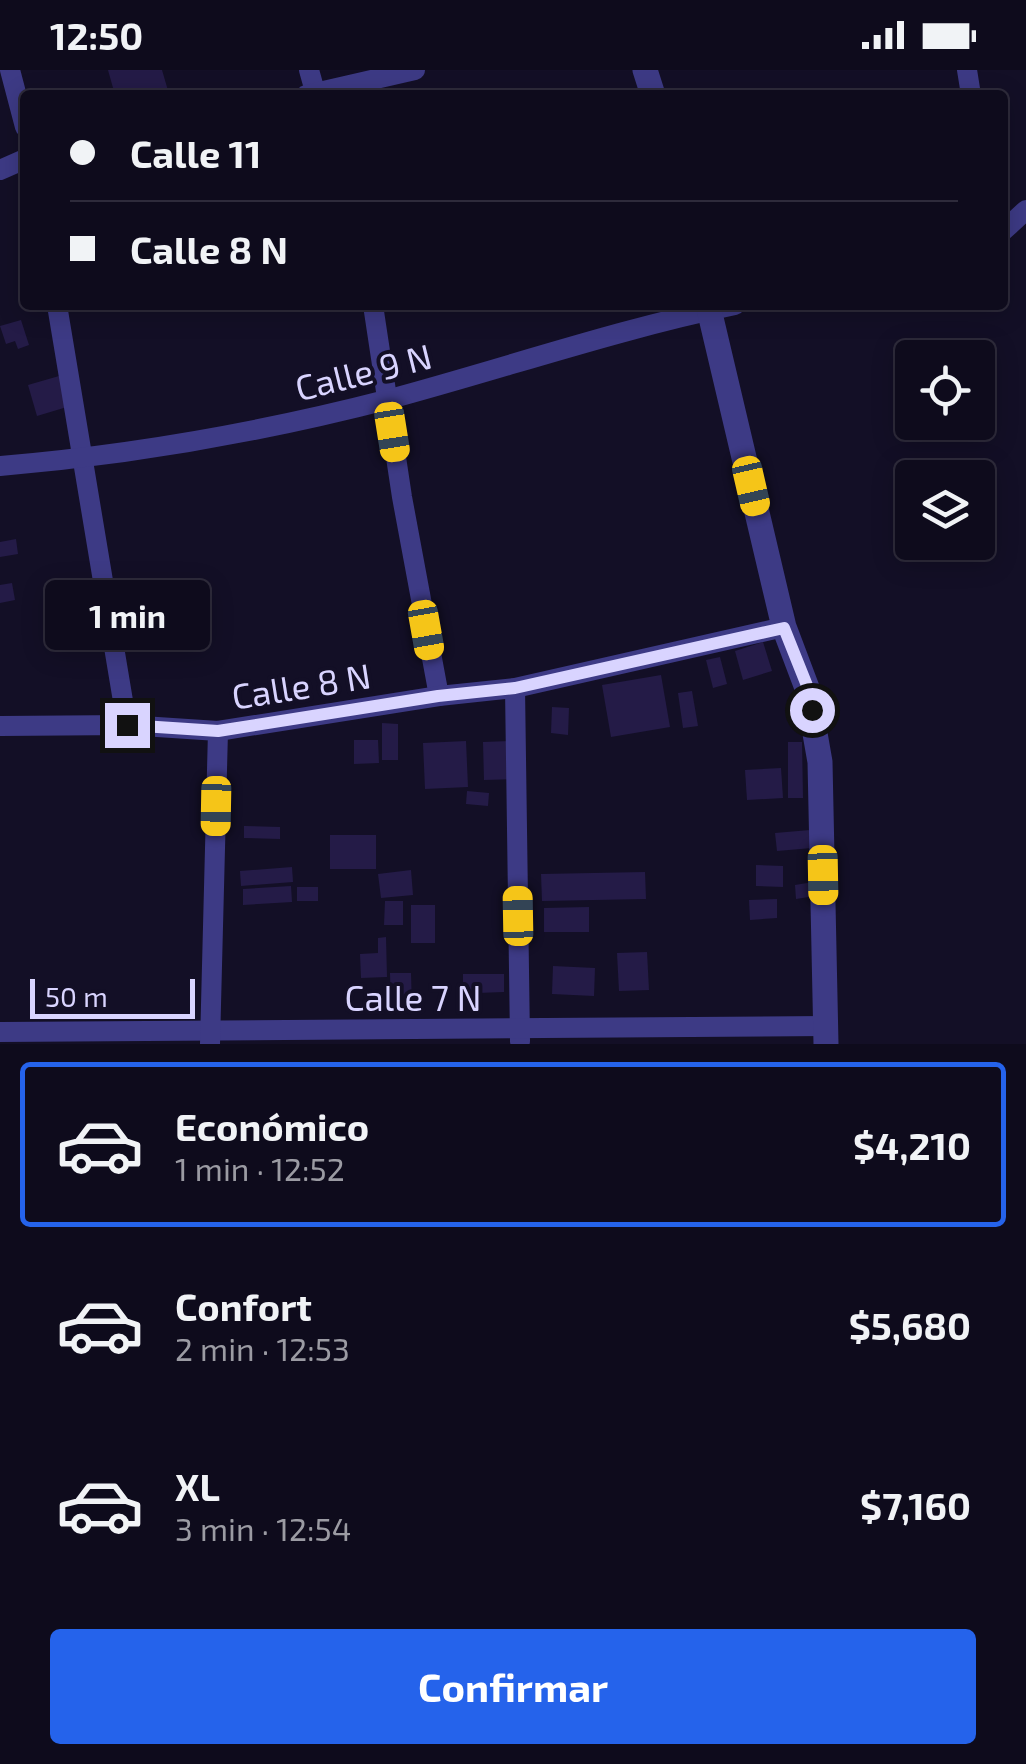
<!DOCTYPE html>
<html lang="es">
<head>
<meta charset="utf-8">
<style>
  :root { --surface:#0e0b1c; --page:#171425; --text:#f1f3f6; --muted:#9b9ba3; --line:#2e2b3b; --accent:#2563eb }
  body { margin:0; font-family:"Exo 2",sans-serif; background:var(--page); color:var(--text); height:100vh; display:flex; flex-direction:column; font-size:38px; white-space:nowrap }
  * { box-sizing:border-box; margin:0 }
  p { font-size:32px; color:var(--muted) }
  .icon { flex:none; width:55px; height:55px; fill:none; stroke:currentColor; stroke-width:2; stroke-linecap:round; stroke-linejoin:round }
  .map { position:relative; height:974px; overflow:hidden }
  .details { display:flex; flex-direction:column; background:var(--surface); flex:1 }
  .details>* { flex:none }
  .top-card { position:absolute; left:20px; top:20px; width:988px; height:220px; border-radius:10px; box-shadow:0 5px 25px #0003,0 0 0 2px var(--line); display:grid; align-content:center; height:220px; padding:0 50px; background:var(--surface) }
  .buttons { position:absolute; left:895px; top:270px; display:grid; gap:20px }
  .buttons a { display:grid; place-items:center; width:100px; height:100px; border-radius:10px; background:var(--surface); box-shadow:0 5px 25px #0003,0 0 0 2px var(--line); font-size:50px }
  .scale { position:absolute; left:30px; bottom:25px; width:165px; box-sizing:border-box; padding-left:10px; border:5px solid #d9d4ff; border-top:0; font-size:28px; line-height:35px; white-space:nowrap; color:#d9d4ff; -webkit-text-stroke:8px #130f26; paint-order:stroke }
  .end { position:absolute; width:45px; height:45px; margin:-22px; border:12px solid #d9d4ff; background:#111; box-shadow:0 0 0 5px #111 }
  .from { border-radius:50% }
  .bubble { position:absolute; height:70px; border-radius:10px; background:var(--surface); box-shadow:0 5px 25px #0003,0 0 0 2px var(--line); font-size:32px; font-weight:700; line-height:70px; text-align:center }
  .car { position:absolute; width:30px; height:60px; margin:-30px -15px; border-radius:12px; box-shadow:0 0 8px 2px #0007; background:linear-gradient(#f5c518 24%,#345 0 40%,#f5c518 0 76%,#345 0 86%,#f5c518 0) }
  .top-card b { display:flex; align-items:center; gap:35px; height:95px; font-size:38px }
  .top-card b+b { border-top:2px solid var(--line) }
  .top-card i { width:25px; height:25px; background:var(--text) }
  ul { padding:18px 0 0; list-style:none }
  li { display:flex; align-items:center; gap:30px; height:165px; margin:0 20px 15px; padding:0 30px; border:5px solid transparent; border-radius:10px }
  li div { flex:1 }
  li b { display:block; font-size:38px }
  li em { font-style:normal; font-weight:700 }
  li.on { border-color:var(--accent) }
  li>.icon { width:90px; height:90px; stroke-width:1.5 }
  .action { display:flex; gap:20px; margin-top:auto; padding:20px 50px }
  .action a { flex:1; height:115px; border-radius:10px; background:var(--accent); color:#fff; font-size:40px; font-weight:700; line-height:115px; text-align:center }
  .status { display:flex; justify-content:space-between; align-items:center; height:70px; padding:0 50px; background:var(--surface); direction:ltr }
  .status svg { height:28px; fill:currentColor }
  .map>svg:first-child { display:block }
  .building { fill:#241b47 }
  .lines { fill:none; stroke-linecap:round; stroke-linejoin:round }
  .minor { stroke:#3d3a85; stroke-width:20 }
  .tertiary { stroke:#3d3a85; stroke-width:25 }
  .route { stroke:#d9d4ff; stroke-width:12 }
  .labels { text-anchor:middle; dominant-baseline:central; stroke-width:8; stroke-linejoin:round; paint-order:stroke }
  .street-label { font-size:35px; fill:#d9d4ff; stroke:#130f26 }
</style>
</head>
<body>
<div class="status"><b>12:50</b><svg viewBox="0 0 49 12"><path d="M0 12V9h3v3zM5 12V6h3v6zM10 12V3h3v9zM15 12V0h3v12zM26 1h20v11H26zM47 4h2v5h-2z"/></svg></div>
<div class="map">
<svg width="1026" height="974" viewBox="0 0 1026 974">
  <rect width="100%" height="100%" fill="#130f26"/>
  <!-- building -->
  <g class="building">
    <path d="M108 0H162L169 24 115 25Z"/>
    <path d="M21 250 29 275 18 279 15 271 6 274 0 256Z"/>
    <path d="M59 306 67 337 37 346 28 315Z"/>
    <path d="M16 469 18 484 0 487V472Z"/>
    <path d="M12 513 15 530 0 533V515Z"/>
    <path d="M104 533 110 559 96 562 90 536Z"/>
    <path d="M763 572 772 601 743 610 735 581Z"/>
    <path d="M720 587 727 614 713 618 706 590Z"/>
    <path d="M661 605 670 657 611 667 602 615Z"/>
    <path d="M692 621 698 656 683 658 678 623Z"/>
    <path d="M552 637 569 638 568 665 551 663Z"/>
    <path d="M382 653 398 654V690H382Z"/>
    <path d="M354 670H378L379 693 354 694Z"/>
    <path d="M466 671 468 717 425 719 423 673Z"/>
    <path d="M513 671 514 709 484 710 483 672Z"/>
    <path d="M788 672H802L803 728H788Z"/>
    <path d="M781 698 783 728 747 730 745 700Z"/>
    <path d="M467 721 489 723 488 736 466 734Z"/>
    <path d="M244 756 280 757V769L244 768Z"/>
    <path d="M810 760 812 778 777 781 775 763Z"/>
    <rect x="330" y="765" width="46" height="34"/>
    <path d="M756 795 783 796V817L756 816Z"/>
    <path d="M292 797 293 812 241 816 240 801Z"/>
    <path d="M411 800 413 825 381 828 378 804Z"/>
    <path d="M645 802 646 829 542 831 541 804Z"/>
    <path d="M813 812 815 826 796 829 795 815Z"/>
    <path d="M291 816 292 832 243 835V819Z"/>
    <rect x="297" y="817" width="21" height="14"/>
    <path d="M777 829V848L750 850 749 830Z"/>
    <path d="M385 831H403V855H384Z"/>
    <rect x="411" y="835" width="24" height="38"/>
    <path d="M589 837V862H544V838Z"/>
    <path d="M386 867 387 907 361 908 360 884 378 883V868Z"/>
    <path d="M647 882 649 920 619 921 617 883Z"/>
    <path d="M553 896 595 898 594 926 552 924Z"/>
    <path d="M390 903H411L412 939 391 940Z"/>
    <path d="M463 904H504V922L477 923V935H463Z"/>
  </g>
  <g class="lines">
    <!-- minor -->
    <g class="minor">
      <path d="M10 0 25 57"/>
      <path d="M309 0 316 25"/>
      <path d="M967 0 971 25"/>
      <path d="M306 25 415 0"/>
      <path d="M0 100 25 89"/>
      <path d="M1002 162 1026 140"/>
      <path d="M57 235 127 655"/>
      <path d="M373 235 402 427 439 626"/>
      <path d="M0 396C131 385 262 362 390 329 505 298 619 259 735 235"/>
      <path d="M515 618 520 971"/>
      <path d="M0 656 127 655 218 661 439 626 515 618 784 557"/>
      <path d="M0 962 826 956"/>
      <path d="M210 974 218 661"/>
    </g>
    <!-- tertiary -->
    <g class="tertiary">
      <path d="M645 0 653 25"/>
      <path d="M708 235 784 557 807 618 820 692 826 974"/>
    </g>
  </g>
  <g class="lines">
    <!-- route -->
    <path class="route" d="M127 655 218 661 438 626 515 618 784 558 808 618 812 640"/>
  </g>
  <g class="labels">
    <!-- street labels -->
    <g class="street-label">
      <text transform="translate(363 301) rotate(-14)">Calle 9 N</text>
      <text transform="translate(301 615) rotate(-9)">Calle 8 N</text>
      <text x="413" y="927">Calle 7 N</text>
    </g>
  </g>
</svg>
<div class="buttons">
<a><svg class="icon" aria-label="locate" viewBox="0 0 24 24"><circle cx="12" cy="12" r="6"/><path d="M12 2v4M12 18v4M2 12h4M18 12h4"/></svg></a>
<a><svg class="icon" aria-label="layers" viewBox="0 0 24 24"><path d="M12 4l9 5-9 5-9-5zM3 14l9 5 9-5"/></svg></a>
</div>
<div class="scale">50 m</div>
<i class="end from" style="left:812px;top:640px"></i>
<i class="end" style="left:127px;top:655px"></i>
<div class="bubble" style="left:45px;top:510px;width:165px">1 min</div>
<i class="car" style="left:392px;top:362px;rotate:171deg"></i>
<i class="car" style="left:751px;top:416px;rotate:167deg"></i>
<i class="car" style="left:426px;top:560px;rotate:170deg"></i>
<i class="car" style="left:216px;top:736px;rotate:181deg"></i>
<i class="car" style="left:823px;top:805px;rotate:179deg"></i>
<i class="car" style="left:518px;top:846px;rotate:359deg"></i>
<div class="top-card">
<b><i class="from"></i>Calle 11</b>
<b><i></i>Calle 8 N</b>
</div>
</div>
<section class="details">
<ul>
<li class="on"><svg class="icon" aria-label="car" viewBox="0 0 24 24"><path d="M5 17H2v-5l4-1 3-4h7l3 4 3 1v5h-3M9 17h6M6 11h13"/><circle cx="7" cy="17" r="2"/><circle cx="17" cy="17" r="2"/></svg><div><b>Económico</b><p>1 min · 12:52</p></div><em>$4,210</em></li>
<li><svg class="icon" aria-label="car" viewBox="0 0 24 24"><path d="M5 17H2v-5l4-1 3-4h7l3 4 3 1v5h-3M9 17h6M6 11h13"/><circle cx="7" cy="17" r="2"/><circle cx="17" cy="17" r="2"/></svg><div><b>Confort</b><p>2 min · 12:53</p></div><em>$5,680</em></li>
<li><svg class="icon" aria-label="car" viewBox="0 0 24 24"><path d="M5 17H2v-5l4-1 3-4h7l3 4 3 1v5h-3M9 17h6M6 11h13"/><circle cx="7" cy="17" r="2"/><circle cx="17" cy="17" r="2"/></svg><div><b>XL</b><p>3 min · 12:54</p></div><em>$7,160</em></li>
</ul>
<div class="action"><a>Confirmar</a></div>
</section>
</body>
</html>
